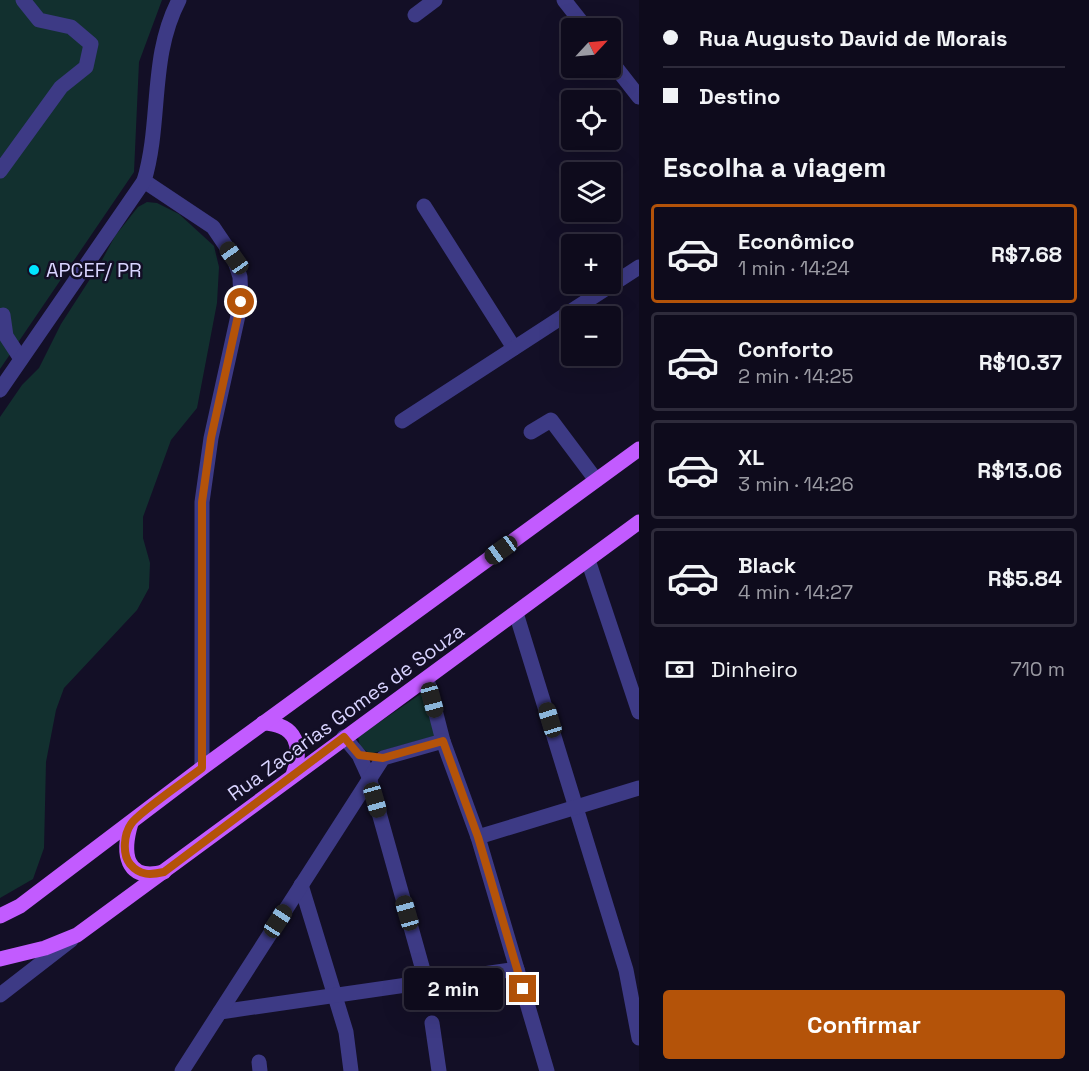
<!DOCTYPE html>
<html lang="pt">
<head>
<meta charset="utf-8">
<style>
  :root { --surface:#0e0b1c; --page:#171425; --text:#f1f3f6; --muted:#9b9ba3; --line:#2e2b3b; --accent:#b45309 }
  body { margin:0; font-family:"Space Grotesk",sans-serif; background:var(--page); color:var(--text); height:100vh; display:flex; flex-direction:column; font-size:22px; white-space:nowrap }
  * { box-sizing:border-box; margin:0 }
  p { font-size:20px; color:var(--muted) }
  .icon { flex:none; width:33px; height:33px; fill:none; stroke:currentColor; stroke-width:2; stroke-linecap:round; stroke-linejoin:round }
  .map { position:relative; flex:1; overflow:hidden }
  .drawer { display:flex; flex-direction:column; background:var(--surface); width:450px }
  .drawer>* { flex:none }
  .guide { display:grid; align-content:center; height:132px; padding:0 24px; background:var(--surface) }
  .needle { width:39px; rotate:64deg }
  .controls { position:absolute; left:561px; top:18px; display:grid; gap:12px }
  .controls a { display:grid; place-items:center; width:60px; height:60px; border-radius:6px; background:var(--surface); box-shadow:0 6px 24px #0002,0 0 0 2px var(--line); font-size:30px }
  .end { position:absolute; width:27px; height:27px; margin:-14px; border:8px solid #b45309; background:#fff; box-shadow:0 0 0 3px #fff }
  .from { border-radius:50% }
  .bubble { position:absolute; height:42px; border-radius:6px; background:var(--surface); box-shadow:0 6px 24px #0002,0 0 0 2px var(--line); font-size:20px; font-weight:800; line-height:42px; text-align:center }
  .car { position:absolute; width:18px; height:36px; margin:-18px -9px; border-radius:8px; box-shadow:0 0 4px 2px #0007; background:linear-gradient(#222 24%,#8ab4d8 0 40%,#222 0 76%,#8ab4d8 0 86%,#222 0) }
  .guide b { display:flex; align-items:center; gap:21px; height:57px; font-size:22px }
  .guide b+b { border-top:2px solid var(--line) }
  .guide i { width:15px; height:15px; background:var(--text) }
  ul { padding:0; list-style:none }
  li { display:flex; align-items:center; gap:18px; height:99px; margin:0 12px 9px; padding:0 12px; border:3px solid var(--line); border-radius:6px }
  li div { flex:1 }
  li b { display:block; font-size:22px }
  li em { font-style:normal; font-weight:800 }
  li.active { border-color:var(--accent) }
  li>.icon { width:54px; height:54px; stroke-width:1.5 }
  h2 { padding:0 24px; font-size:27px; line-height:72px }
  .pay { display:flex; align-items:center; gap:15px; height:66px; padding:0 24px; font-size:22px }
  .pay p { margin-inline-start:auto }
  .button { display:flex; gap:12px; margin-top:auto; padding:12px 24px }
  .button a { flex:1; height:69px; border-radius:6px; background:var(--accent); color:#fff; font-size:24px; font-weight:800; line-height:69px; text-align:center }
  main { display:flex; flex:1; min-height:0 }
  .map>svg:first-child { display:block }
  .green { fill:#12302f }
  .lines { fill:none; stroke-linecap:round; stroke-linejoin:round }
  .minor { stroke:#3d3a85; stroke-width:15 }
  .major { stroke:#c25bff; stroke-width:15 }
  .route { stroke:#b45309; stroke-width:8 }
  .poi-dot { fill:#00e5ff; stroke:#130f26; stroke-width:2 }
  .labels { text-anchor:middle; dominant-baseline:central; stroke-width:5; stroke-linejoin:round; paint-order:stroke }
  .poi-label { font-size:20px; fill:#d9d4ff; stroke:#130f26; text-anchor:start }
  .street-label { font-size:20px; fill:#d9d4ff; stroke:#130f26 }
</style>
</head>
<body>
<main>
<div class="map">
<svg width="639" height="1071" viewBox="0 0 639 1071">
  <rect width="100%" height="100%" fill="#130f26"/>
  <!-- green -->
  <g class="green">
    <path d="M0 0H162L139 62 134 172 0 369Z"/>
    <path d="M147 202 157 203 179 214 214 246 219 267 217 303 197 408 171 440 143 517V538L150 563 149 588 137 610 64 688 56 710 46 762 44 848 33 879 0 898V417L22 385 39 368 61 324 101 262 115 236 138 207Z"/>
    <path d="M425 691 438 735 370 754 360 746 358 737Z"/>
  </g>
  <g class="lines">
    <!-- minor -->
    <g class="minor">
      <path d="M564 0 586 28"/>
      <path d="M415 15 435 0"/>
      <path d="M610 60 639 97"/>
      <path d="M0 171 61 87 86 67 91 44 71 27 39 20 23 0"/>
      <path d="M144 181 213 227 234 258 240 277 241 302 211 438 202 502V768"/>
      <path d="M424 206 514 348"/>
      <path d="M0 316 3 315 6 336 21 359"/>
      <path d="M0 390 144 181C162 121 149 57 179 0"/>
      <path d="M402 421 639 267"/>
      <path d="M531 432 551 420 596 480"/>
      <path d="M588 560 639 712"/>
      <path d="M516 613 626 970 639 1038"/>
      <path d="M427 679 443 741 478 837 547 1071"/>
      <path d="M344 737 359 755 369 777 426 981"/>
      <path d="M478 837 639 788"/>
      <path d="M301 885 346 1032 351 1071"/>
      <path d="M0 995 71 940"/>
      <path d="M220 1012 517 969"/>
      <path d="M432 1023 439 1071"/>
      <path d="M259 1062 260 1071"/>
      <path d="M182 1071 383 758 443 741"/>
    </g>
    <!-- major -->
    <g class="major">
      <path d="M263 723C297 724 303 747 293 775"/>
      <path d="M131 823C122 853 125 882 164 872"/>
      <path d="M0 916 20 906 202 768 639 449"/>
      <path d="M0 959 45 948 77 935 639 522"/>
    </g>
  </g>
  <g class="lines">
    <!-- route -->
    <path class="route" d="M241 302 211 438 202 502V768C188 779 138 813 131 824 124 834 122 854 130 864 140 876 151 875 164 872L344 737 359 755 383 758 443 741 478 837 523 989"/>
  </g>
  <!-- markers -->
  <circle class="poi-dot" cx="34" cy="270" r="6"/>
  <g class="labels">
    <!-- poi labels -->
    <g class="poi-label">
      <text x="46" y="270">APCEF/ PR</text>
    </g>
    <!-- street labels -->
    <g class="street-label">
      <text transform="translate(346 712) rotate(-36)">Rua Zacarias Gomes de Souza</text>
    </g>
  </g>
</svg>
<div class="controls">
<a><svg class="needle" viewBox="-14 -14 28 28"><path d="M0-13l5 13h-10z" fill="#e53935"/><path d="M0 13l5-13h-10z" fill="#9b9ba3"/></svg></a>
<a><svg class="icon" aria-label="locate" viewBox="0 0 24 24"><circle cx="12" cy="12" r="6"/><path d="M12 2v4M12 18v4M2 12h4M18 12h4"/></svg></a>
<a><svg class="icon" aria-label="layers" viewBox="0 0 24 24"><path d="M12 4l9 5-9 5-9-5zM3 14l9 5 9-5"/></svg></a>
<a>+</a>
<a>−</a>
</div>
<i class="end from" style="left:241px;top:302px"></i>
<i class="end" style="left:523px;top:989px"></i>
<div class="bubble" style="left:404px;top:968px;width:99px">2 min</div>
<i class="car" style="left:234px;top:258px;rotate:325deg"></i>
<i class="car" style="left:501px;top:550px;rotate:234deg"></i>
<i class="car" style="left:432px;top:700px;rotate:165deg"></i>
<i class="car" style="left:550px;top:720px;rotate:343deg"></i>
<i class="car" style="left:375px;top:800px;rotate:164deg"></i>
<i class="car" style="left:407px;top:913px;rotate:344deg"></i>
<i class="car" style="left:278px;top:921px;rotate:33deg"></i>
</div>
<section class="drawer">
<div class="guide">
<b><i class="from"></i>Rua Augusto David de Morais</b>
<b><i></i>Destino</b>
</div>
<h2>Escolha a viagem</h2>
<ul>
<li class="active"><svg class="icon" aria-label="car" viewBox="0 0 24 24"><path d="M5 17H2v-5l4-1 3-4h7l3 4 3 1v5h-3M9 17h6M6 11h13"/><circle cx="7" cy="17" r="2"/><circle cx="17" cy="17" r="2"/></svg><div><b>Econômico</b><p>1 min · 14:24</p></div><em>R$7.68</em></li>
<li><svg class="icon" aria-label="car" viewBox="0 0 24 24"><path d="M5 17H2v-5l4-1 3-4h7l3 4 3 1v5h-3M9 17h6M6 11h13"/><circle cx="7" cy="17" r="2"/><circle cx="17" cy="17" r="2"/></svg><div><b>Conforto</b><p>2 min · 14:25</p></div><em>R$10.37</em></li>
<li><svg class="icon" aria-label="car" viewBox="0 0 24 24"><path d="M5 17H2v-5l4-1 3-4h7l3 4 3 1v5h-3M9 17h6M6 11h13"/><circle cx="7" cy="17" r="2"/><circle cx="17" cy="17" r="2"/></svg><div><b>XL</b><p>3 min · 14:26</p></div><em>R$13.06</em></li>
<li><svg class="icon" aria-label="car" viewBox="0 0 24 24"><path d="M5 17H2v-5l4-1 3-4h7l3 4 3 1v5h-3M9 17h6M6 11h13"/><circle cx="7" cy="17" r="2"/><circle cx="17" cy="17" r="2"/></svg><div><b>Black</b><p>4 min · 14:27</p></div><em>R$5.84</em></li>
</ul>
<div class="pay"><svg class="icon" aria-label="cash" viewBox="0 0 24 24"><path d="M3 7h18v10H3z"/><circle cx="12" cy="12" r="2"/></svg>Dinheiro<p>710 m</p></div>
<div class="button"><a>Confirmar</a></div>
</section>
</main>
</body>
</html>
